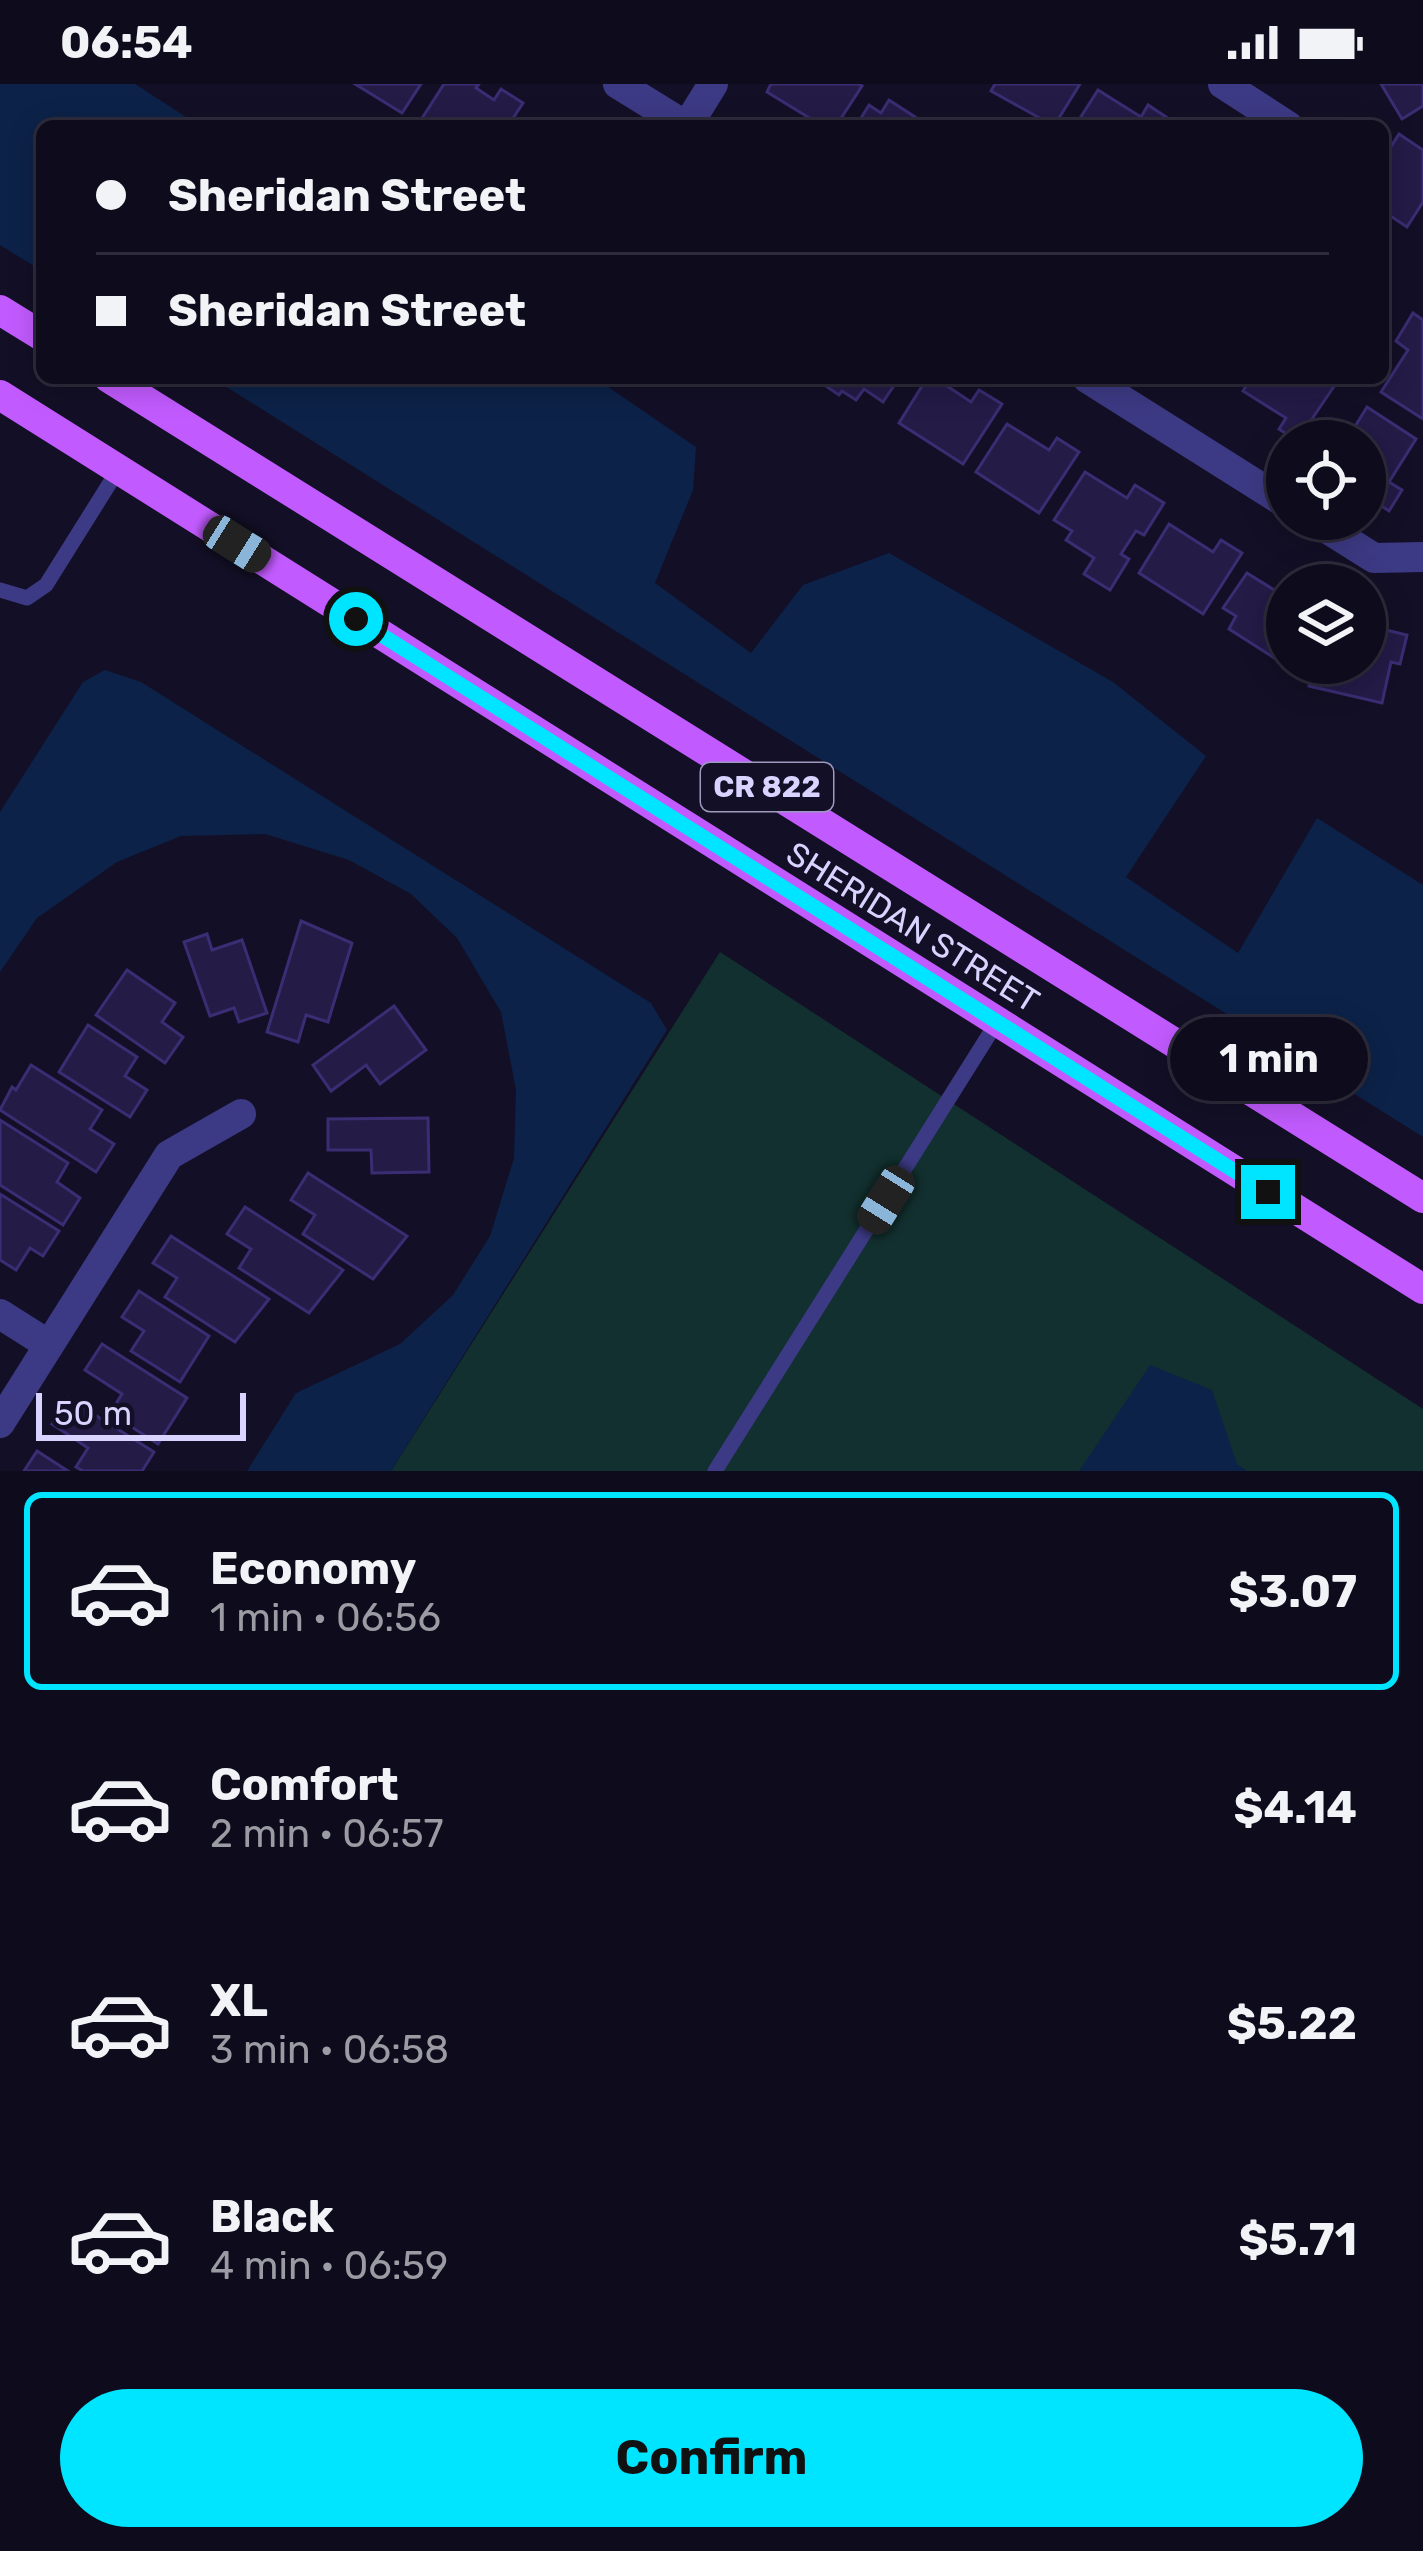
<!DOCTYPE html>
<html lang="en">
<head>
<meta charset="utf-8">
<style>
  :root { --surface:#0e0b1c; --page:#171425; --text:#f1f3f6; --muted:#9b9ba3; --line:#2e2b3b; --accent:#00e5ff }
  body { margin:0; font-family:Rubik,sans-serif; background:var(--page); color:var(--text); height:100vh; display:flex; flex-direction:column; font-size:45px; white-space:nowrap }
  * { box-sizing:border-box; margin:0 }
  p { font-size:39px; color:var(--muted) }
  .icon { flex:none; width:66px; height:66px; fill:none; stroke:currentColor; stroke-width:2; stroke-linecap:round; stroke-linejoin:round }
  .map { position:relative; height:1387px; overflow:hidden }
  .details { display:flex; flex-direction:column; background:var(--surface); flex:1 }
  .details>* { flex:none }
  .hud { position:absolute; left:36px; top:36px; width:1353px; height:264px; border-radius:18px; box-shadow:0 6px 30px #0003,0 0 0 3px var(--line); display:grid; align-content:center; height:264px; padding:0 60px; background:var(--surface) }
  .fabs { position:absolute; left:1266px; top:336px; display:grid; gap:24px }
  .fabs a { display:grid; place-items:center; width:120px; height:120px; border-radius:50%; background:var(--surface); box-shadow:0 6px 30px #0003,0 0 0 3px var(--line); font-size:60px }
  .scale { position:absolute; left:36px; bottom:30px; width:210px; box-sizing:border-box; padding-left:12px; border:6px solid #d9d4ff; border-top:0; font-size:33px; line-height:42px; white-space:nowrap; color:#d9d4ff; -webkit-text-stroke:9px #130f26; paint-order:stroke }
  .end { position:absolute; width:54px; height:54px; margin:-27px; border:15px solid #00e5ff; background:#111; box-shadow:0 0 0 6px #111 }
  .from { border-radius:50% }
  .bubble { position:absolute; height:84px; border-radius:42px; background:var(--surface); box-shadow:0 6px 30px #0003,0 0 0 3px var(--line); font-size:39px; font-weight:700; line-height:84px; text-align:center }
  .car { position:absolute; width:36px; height:72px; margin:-36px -18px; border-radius:15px; box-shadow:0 0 9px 3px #0007; background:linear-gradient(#222 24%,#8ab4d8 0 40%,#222 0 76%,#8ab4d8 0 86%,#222 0) }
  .hud b { display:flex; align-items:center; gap:42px; height:114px; font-size:45px }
  .hud b+b { border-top:3px solid var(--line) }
  .hud i { width:30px; height:30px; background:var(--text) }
  ul { padding:21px 0 0; list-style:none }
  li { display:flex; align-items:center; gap:36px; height:198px; margin:0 24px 18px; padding:0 36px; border:6px solid transparent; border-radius:18px }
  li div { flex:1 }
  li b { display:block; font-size:45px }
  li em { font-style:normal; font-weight:700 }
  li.selected { border-color:var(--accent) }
  li>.icon { width:108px; height:108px; stroke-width:1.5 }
  .button { display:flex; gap:24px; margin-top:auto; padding:24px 60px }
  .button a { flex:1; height:138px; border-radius:72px; background:var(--accent); color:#111; font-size:48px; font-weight:700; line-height:138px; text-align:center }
  .status { display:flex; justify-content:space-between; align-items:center; height:84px; padding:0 60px; background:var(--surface); direction:ltr }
  .status svg { height:33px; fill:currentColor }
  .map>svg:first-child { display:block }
  .green { fill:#12302f }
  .water { fill:#0c2248 }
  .building { fill:#241b47; stroke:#3b2d73; stroke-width:3 }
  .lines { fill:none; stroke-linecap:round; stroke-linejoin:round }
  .service { stroke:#3d3a85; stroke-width:15 }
  .minor { stroke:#3d3a85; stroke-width:30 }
  .primary { stroke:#c25bff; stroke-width:30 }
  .route { stroke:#00e5ff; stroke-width:15 }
  .labels { text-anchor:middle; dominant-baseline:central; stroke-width:12; stroke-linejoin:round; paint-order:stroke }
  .shield { fill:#130f26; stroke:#9e99be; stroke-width:3 }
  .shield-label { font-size:30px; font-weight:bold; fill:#d9d4ff }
  .street-label { font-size:33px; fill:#d9d4ff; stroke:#130f26 }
</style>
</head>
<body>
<div class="status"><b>06:54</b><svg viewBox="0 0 49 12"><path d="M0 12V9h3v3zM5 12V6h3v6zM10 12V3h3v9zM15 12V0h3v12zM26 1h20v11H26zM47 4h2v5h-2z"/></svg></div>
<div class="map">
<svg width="1423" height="1387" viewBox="0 0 1423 1387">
  <rect width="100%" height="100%" fill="#130f26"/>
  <!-- green -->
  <path class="green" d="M720 868 1423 1325V1387H391Z"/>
  <!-- water -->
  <g class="water">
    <path d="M0 0H135L200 42H42V187L0 161Z"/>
    <path d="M212 294H595L696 363 693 406 655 499 751 569 803 501 889 469 1113 598 1206 672 1126 793 1238 869 1317 734 1423 801V1053Z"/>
    <path d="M105 586 141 598 651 919 667 946 391 1387H247L296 1309 400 1260 453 1211 490 1152 514 1074 516 1006 501 928 457 854 411 810 349 776 265 750 181 752 117 778 37 834 0 888V728L83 598Z"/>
    <path d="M1150 1281 1212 1306 1237 1380 1247 1387H1079Z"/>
  </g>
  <!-- building -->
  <g class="building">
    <path d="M355 0H421L402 29Z"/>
    <path d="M444 0H479L476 4 494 16 501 5 523 19 508 42H417Z"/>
    <path d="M771 0H859L862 2 836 42H806L811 35 767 8Z"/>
    <path d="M995 0H1080L1054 42 991 7Z"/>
    <path d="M1381 0H1423V22L1402 35Z"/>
    <path d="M1098 6 1141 33 1148 21 1169 35 1164 42H1075Z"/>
    <path d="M889 16 929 42H856L869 21 881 29Z"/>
    <path d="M1399 50 1423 66V118L1407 143 1383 127V75Z"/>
    <path d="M1413 229 1423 236V335L1381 308 1408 266 1396 257Z"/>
    <path d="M814 294H899L883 318 864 305 856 316 842 307 839 311Z"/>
    <path d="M927 294H935L971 318 979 306 1002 320 963 380 899 339Z"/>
    <path d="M1251 294H1331L1337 298 1297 357 1279 345 1286 334 1243 307Z"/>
    <path d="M1367 323 1416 355 1389 398 1402 406 1389 427 1365 411V357H1346Z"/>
    <path d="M1007 340 1049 366 1057 354 1079 368 1039 429 976 388Z"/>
    <path d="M1085 388 1127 414 1135 401 1164 419 1144 451 1136 447 1121 470 1129 475 1110 506 1084 490 1094 474 1066 456 1072 447 1054 436Z"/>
    <path d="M1169 440 1213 468 1221 456 1242 469 1203 530 1139 489Z"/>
    <path d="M1247 489 1287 514V582L1229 545 1236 532 1223 524Z"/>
    <path d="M1374 543 1407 551 1400 580 1391 578 1382 619 1309 602 1314 579H1365V556L1371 557Z"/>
    <path d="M301 837 352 859 328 938 306 931 298 958 267 948Z"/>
    <path d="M207 850 212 866 242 856 267 929 239 938 234 924 210 932 184 858Z"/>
    <path d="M127 886 175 919 162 938 183 953 165 979 96 931Z"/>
    <path d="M394 922 426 966 380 1000 366 981 331 1007 313 981Z"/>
    <path d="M88 941 137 973 125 992 147 1006 130 1033 59 988Z"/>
    <path d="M31 981 102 1026 90 1045 114 1060 96 1088 0 1026 12 1003 16 1006Z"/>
    <path d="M428 1034 429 1088 372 1089 371 1066H328V1035Z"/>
    <path d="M0 1036 68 1079 57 1098 80 1114 63 1141 0 1101Z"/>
    <path d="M308 1089 407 1152 373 1195 303 1150 315 1131 291 1116Z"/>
    <path d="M0 1110 59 1147 43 1172 30 1164 16 1186 0 1176Z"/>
    <path d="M245 1123 343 1186 309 1229 239 1184 251 1165 227 1150Z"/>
    <path d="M171 1152 269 1215 235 1258 165 1213 177 1194 153 1179Z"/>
    <path d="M139 1207 209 1252 180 1298 131 1267 144 1247 122 1233Z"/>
    <path d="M102 1260 187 1314 158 1360 110 1329 122 1310 85 1286Z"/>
    <path d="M68 1314 154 1368 142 1387H83L76 1383 88 1364 52 1340Z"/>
    <path d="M37 1367 68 1387H24Z"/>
  </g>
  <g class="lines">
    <!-- service -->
    <g class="service">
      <path d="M0 506 27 514 46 501 118 386"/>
      <path d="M715 1387 997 938"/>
    </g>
    <!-- minor -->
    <g class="minor">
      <path d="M618 0 686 42"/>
      <path d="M1223 0 1288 42"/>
      <path d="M687 42 713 0"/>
      <path d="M1087 294 1287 420"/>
      <path d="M1312 435 1374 474 1423 473"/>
      <path d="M0 1230 49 1261"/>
      <path d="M0 1339 169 1071 241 1030"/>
    </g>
    <!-- primary -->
    <g class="primary">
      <path d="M0 226 42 252"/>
      <path d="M109 294 1423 1114"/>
      <path d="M0 311 1423 1205"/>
    </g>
  </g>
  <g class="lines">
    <!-- route -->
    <path class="route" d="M356 535 1268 1108"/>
  </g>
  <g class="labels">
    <!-- shield labels -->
    <rect class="shield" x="701" y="679" width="132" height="48" rx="9"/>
    <g class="shield-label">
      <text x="767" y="703">CR 822</text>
    </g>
    <!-- street labels -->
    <g class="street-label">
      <text transform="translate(913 843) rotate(32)">SHERIDAN STREET</text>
    </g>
  </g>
</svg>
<div class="fabs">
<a><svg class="icon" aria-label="locate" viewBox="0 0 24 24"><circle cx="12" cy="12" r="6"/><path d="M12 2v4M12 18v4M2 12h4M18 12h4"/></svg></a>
<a><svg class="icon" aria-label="layers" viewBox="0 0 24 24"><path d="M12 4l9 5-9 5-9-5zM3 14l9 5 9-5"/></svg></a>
</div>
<div class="scale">50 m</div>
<i class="end from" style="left:356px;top:535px"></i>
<i class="end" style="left:1268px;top:1108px"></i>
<div class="bubble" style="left:1170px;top:933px;width:198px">1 min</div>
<i class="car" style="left:237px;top:460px;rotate:122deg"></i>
<i class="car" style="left:886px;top:1116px;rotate:212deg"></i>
<div class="hud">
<b><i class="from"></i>Sheridan Street</b>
<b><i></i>Sheridan Street</b>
</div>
</div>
<section class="details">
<ul>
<li class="selected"><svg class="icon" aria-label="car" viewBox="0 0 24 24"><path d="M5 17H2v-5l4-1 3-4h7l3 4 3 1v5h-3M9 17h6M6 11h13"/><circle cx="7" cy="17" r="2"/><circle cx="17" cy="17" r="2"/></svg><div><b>Economy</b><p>1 min · 06:56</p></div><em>$3.07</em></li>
<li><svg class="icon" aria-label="car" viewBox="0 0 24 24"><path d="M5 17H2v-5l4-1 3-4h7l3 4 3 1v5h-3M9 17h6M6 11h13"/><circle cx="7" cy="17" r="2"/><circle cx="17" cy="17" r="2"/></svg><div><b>Comfort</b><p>2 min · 06:57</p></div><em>$4.14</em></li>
<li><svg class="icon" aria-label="car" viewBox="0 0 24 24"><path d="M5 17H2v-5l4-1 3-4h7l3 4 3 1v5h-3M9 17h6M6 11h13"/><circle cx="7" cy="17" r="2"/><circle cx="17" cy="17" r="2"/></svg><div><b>XL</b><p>3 min · 06:58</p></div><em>$5.22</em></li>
<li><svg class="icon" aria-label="car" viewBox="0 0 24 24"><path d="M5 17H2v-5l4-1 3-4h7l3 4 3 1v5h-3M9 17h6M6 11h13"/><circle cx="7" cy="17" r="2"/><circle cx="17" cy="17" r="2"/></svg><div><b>Black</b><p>4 min · 06:59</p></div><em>$5.71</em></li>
</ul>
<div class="button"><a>Confirm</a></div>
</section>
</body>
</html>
